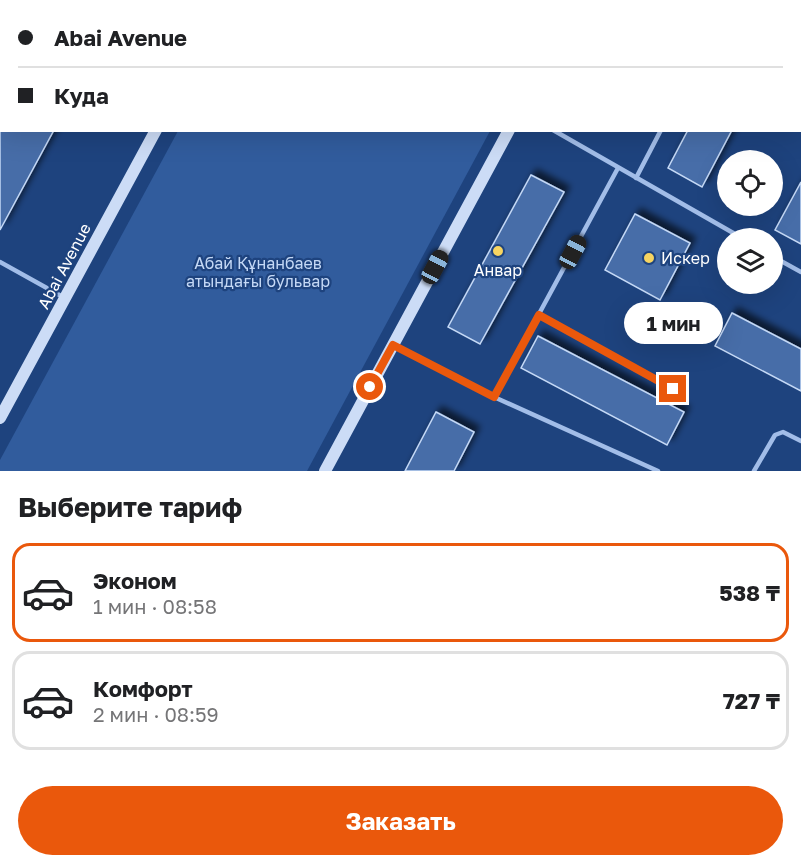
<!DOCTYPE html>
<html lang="ru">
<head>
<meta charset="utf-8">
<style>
  :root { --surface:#fff; --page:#f2f2f2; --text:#202124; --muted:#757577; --line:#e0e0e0; --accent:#ea580c }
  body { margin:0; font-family:"Golos Text",sans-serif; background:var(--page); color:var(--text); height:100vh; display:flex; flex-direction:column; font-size:22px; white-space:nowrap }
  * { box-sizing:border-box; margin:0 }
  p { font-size:20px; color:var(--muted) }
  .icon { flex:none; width:33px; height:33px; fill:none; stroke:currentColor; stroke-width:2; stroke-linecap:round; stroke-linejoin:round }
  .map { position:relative; height:471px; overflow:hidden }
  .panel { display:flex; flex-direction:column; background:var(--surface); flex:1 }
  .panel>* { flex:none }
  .guide { position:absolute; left:0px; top:0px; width:801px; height:132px; box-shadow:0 6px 24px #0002; display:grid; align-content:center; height:132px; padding:0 18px; background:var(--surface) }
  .tools { position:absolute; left:717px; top:150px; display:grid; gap:12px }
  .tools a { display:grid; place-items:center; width:66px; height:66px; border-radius:50%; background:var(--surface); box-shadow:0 6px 24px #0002; font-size:30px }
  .end { position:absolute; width:27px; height:27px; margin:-14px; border:8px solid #ea580c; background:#fff; box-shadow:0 0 0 3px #fff }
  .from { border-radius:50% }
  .bubble { position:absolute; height:42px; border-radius:21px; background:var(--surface); box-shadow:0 6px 24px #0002; font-size:20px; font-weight:700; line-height:42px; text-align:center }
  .car { position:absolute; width:18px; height:36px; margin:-18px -9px; border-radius:8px; box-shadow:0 0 4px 2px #0007; background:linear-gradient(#222 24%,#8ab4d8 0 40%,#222 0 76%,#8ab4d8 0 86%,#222 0) }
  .guide b { display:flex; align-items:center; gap:21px; height:57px; font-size:22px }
  .guide b+b { border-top:2px solid var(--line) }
  .guide i { width:15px; height:15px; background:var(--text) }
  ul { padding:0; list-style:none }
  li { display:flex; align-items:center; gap:18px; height:99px; margin:0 12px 9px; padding:0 6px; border:3px solid var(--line); border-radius:18px }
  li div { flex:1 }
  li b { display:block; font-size:22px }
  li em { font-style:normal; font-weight:700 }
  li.selected { border-color:var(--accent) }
  li>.icon { width:54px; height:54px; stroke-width:1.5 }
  h2 { padding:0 18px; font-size:27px; line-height:72px }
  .action { display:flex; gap:12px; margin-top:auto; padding:12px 18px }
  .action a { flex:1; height:69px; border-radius:36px; background:var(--accent); color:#fff; font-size:24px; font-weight:700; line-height:69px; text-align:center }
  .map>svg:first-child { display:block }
  .green { fill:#315c9d }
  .building { fill:#476da8; stroke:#c5d9f6; stroke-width:1.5; filter:url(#shadow) }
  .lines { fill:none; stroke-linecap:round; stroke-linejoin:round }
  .lane { stroke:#a2bde8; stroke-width:4.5 }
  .secondary { stroke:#ccdcf6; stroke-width:12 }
  .route { stroke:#ea580c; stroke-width:8 }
  .poi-dot { fill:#f7d461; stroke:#1e437e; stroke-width:2 }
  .labels { text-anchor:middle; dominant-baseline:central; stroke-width:4.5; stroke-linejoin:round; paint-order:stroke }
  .poi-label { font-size:16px; fill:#fff; stroke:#1e437e; text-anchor:start }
  .park-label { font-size:16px; fill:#c5d9f6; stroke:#1e437e }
  .street-label { font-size:16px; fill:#fff; stroke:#1e437e }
</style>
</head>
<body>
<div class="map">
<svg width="801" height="471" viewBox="0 0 801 471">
  <defs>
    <filter id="shadow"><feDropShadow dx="5.5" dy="-5.5" stdDeviation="3" flood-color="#0009"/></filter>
  </defs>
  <rect width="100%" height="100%" fill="#1e437e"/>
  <!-- green -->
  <g class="green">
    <path d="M249 0H560L248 1Z"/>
    <path d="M178 131H490L307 471H0V460Z"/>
  </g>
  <!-- building -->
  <g class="building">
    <path d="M0 130H54L0 230Z"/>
    <path d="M688 130H732L702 187 668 168Z"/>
    <path d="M531 175 564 192 480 344 448 327Z"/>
    <path d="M801 182V244L775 230Z"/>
    <path d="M635 214 690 243 660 300 605 270Z"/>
    <path d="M732 313 801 349V391L715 346Z"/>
    <path d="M538 336 684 412 667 445 521 368Z"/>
    <path d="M436 412 474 432 454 471H405Z"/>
  </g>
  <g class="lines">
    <!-- lane -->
    <g class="lane">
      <path d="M158 0 161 2"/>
      <path d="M31 2 32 0"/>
      <path d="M729 2 730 0"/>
      <path d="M0 29 2 30"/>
      <path d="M0 56 2 54"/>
      <path d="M553 130 742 238"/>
      <path d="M636 178 661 130"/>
      <path d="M772 256 801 272"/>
      <path d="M0 262 63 297"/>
      <path d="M539 315 673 389"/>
      <path d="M395 346 494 397 618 168"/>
      <path d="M494 397 658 471"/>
      <path d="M754 471 775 435 783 432 801 441"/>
    </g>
    <!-- secondary -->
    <g class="secondary">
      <path d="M224 2 225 0"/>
      <path d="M579 2 580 0"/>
      <path d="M0 418 156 130"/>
      <path d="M325 471 509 130"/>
    </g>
  </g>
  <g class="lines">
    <!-- route -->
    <path class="route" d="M370 387 393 345 494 397 539 315 673 389"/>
  </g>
  <!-- markers -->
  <g class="poi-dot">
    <circle cx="498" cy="251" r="6"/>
    <circle cx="649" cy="258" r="6"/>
  </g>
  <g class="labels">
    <!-- poi labels -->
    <g class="poi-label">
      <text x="661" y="258">Искер</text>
      <text x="498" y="270" text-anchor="middle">Анвар</text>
    </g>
    <!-- park labels -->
    <g class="park-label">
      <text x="258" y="263">Абай Құнанбаев<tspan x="258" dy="18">атындағы бульвар</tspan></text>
    </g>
    <!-- street labels -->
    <g class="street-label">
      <text transform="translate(64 266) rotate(-62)">Abai Avenue</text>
    </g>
  </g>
</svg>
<div class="tools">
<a><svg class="icon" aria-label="locate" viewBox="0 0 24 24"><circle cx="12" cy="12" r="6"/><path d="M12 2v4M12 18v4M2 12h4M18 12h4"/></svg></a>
<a><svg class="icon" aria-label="layers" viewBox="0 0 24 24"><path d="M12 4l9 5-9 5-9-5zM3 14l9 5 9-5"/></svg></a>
</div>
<i class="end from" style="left:370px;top:387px"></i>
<i class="end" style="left:673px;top:389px"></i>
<div class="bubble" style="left:624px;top:302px;width:99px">1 мин</div>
<i class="car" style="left:573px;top:252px;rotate:28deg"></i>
<i class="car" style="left:435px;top:267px;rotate:28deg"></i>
<div class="guide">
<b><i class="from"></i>Abai Avenue</b>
<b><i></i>Куда</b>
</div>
</div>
<section class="panel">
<h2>Выберите тариф</h2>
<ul>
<li class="selected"><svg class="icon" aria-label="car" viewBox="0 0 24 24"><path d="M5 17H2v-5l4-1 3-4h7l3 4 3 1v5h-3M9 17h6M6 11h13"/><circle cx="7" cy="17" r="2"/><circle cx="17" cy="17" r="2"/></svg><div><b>Эконом</b><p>1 мин · 08:58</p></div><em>538 ₸</em></li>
<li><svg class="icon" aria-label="car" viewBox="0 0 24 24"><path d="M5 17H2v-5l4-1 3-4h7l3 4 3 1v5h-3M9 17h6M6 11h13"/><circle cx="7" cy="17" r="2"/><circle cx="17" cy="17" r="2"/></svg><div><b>Комфорт</b><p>2 мин · 08:59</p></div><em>727 ₸</em></li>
</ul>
<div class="action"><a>Заказать</a></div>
</section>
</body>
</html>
